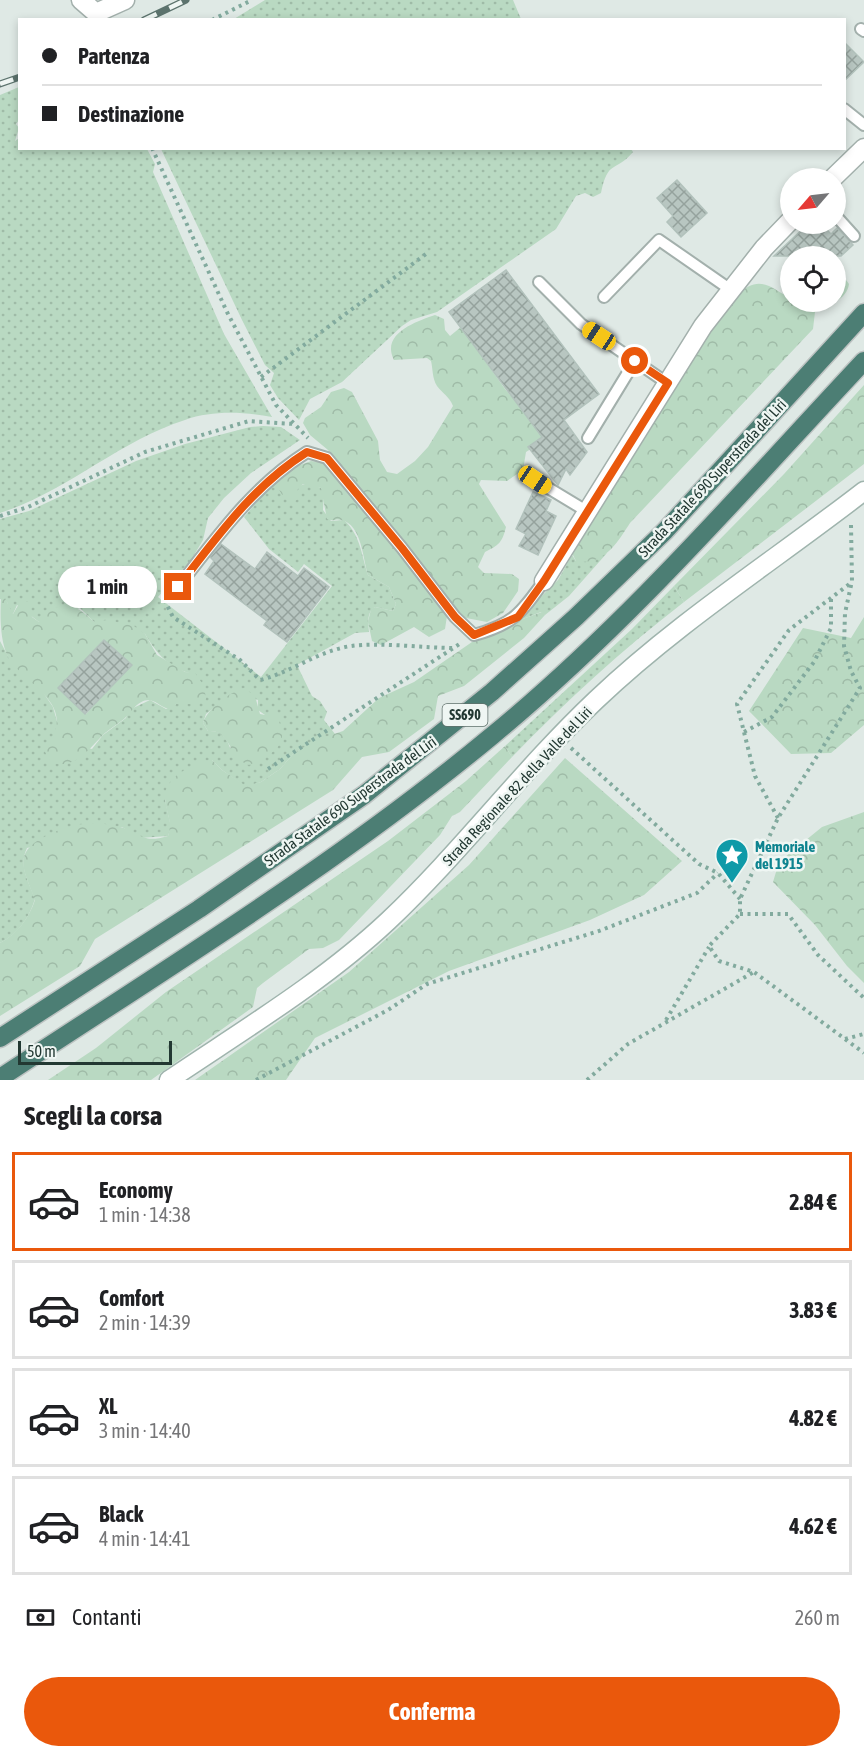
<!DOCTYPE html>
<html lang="it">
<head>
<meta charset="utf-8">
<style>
  :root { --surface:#fff; --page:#f6f6f6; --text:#202124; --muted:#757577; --line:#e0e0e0; --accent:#ea580c }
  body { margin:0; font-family:"Asap Condensed",sans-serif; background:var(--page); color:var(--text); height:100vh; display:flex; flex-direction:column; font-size:22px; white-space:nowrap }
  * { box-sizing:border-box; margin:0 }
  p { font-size:20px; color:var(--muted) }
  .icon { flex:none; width:33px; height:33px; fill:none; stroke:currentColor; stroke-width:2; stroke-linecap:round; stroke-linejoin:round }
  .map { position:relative; height:1080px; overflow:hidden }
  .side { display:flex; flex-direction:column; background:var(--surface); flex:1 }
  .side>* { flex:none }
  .guide { position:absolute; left:18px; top:18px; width:828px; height:132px; border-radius:0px; box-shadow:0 3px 9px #0003; display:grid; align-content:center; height:132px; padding:0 24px; background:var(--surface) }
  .needle { width:39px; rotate:242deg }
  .tools { position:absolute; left:780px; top:168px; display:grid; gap:12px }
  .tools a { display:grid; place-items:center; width:66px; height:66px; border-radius:50%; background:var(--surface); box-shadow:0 3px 9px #0003; font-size:30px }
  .scale { position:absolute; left:18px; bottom:15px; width:154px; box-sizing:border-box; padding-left:6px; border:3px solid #223832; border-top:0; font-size:16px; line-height:21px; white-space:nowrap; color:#223832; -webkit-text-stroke:4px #eff6f3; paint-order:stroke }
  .end { position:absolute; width:27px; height:27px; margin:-14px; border:8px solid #ea580c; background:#fff; box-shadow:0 0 0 3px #fff }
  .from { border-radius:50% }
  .bubble { position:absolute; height:42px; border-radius:21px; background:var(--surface); box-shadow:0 3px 9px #0003; font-size:20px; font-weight:700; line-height:42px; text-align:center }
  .car { position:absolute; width:18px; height:36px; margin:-18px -9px; border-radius:8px; box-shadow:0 0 4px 2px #0007; background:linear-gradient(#f5c518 24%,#345 0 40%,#f5c518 0 76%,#345 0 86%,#f5c518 0) }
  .guide b { display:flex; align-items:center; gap:21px; height:57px; font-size:22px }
  .guide b+b { border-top:2px solid var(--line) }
  .guide i { width:15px; height:15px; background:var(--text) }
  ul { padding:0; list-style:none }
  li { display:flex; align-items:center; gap:18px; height:99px; margin:0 12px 9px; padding:0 12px; border:3px solid var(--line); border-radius:0px }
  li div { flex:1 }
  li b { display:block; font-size:22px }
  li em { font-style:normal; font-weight:700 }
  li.current { border-color:var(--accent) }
  li>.icon { width:54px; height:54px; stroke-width:1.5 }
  h2 { padding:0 24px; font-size:27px; line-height:72px }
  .pay { display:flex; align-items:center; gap:15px; height:66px; padding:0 24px; font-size:22px }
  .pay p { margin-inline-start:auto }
  .primary-button { display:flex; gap:12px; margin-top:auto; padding:12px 24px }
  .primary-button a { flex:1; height:69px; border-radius:36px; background:var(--accent); color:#fff; font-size:24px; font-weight:700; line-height:69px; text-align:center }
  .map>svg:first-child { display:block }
  .grass { fill:url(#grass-dots); fill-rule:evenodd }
  .forest { fill:url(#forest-crowns); fill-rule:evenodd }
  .building { fill:url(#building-cross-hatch); stroke:#b2c2bc; stroke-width:1.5 }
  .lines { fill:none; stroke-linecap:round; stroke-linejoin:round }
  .service-casing { stroke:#a3b0ac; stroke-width:14 }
  .minor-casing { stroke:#a3b0ac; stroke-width:21 }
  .secondary-casing { stroke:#9fb4ad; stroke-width:21 }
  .trunk-casing { stroke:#bdc3c2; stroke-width:21 }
  .path { stroke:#82aa9e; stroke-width:4; stroke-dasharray:3 4.5; stroke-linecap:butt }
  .service { stroke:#fff; stroke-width:10 }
  .minor { stroke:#fff; stroke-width:18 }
  .secondary { stroke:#fff; stroke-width:18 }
  .trunk { stroke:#4c7e74; stroke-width:18 }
  .rail-casing { stroke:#5c736d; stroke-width:7 }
  .rail { stroke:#eff6f3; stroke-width:4.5; stroke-dasharray:14; stroke-linecap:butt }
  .route { stroke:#ea580c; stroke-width:8 }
  .labels { text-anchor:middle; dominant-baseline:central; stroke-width:5; stroke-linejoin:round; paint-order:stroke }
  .shield { fill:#eff6f3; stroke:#60716c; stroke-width:1.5 }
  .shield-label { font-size:14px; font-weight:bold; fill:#223832 }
  .street-label { font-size:15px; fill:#223832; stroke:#eff6f3 }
  .culture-label { font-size:15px; font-weight:bold; fill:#0d838f; stroke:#eff6f3; text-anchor:start }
</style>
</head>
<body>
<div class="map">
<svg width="864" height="1080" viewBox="0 0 864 1080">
  <defs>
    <pattern id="grass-dots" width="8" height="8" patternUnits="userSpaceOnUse" patternTransform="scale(1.5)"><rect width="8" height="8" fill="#b9d9c2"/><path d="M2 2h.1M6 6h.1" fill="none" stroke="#9fbba7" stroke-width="1.8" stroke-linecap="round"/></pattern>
    <pattern id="forest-crowns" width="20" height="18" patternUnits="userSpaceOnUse" patternTransform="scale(1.5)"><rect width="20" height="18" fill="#b9d9c2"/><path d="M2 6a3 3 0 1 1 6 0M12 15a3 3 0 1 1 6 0" fill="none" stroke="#9fbba7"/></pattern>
    <pattern id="building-cross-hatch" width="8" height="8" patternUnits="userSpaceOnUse" patternTransform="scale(1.5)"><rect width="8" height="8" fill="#b8c6c1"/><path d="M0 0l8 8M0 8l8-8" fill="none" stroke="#95a29d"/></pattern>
  </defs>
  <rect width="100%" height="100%" fill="#dfe9e5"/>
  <!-- grass -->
  <g class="grass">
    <path d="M265 0H513L521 19H234Z"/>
    <path d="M19 87V120L16 124 19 128 15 141 19 138 20 148 147 149 155 164 153 172 224 334 272 417C244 412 213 410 185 420 119 441 66 492 0 513V95Z"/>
    <path d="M631 149 633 152C615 173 608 159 601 193L593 197 585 193 576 196 556 229 437 312 411 320 402 326 342 382 310 399 299 420 278 398 270 385 274 373 265 365 242 320 161 149Z"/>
    <path d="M263 426 281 427 300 440 251 473 224 498 208 518 203 540 191 560 158 597 261 677 332 586 304 564 298 572 269 549 244 517 276 480 297 490 299 486 308 483 321 488 324 492 323 510 331 521 344 520C361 536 361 554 368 575L389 587 396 604 393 611 375 607C367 612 368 622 369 632L355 633 297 665 312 696 320 701 327 712 324 720 335 734 295 752 280 769 261 782 246 787 222 770 212 760 165 800 171 827 168 836 140 838 122 827 27 848C18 866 29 882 35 899 29 918 18 934 0 943V641L9 658 40 688 53 707 58 725 53 739 92 749 103 735 126 718 129 710 150 700 166 709 176 704H199L195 674C171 671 156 653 145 634L94 622 80 608 39 622 17 605 13 614 10 612 7 602 0 599V519L29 511 136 461 185 444 250 427ZM231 694 258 700V710L265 715 230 748C227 737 220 730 208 731L203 723 206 714Z"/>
    <path d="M607 553 569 596 545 615 541 612 515 622 558 580 572 555 576 561H585Z"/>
    <path d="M674 586 684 602C622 650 566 701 512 757L505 746 632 629Z"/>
  </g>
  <!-- forest -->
  <g class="forest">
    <path d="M836 276H843L849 284C847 300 827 306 815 312L813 329 630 523C617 543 604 566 576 561L571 551 587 523 594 519 725 309C737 296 749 277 769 286 776 289 783 295 790 297V302H836Z"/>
    <path d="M435 315 444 319 445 330 450 336 461 327 505 389 544 433 537 445 526 452 523 470 507 481 481 480 479 484 506 527C502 543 499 545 485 552L478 567 484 573 512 574 519 579 518 591 503 613 487 622 466 618 448 606 420 563 354 488 328 450 310 435 303 423 305 418 321 407 331 392 344 388 352 392 378 441 380 460 387 472 397 474 415 461 428 447 453 406C449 396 443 394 437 386 432 378 433 369 431 361L427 358 394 360C380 333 418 321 435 315Z"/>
    <path d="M864 385V464L684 602 674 586 784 474Z"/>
    <path d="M311 461 325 463 435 596 447 616 445 629 429 637 414 627 381 645 372 641 368 622 371 609 375 607 393 611 396 604 389 587 368 575C363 560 362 524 341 520 336 518 333 522 327 519L321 488 303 484 297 490 300 498 293 502C283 499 278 490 276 480L281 472Z"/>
    <path d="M1 598H5L13 614 20 602H29L32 617 39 622 46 610C70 603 77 605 94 622L107 620 134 626 145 634 157 655 185 672 195 673 204 686 206 699 199 704H176L171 709C163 709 157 701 149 700 137 700 131 713 124 719 118 724 111 728 105 733 88 749 78 769 51 763L44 750C81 704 28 689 8 657 0 641 0 616 1 598ZM104 640 131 665 86 714 59 688Z"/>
    <path d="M542 612 545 615 524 638 464 686 438 696 434 719 389 752 362 757 333 790 95 939 80 966 0 1016V943C17 934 29 918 35 900 25 872 11 854 44 837 68 824 93 819 120 827 142 833 141 844 168 836 173 821 166 813 165 799 162 779 196 760 212 760L222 770 246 786 261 782 280 769 295 752 319 739 343 731 379 698 414 682 472 642 506 625Z"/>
    <path d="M864 617V725L831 753 791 754 749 711 803 628 851 638Z"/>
    <path d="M244 688 255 696 260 714 265 715 274 712C293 743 276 753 249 765 229 758 230 729 208 731L203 723C207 709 230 692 244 688Z"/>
    <path d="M505 746 512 757 460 812 452 816 440 835 339 940 323 948 309 949 263 983 257 988 253 1007 151 1080H48L96 1048 166 992 388 841 466 781Z"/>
    <path d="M565 758 682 861 644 895 590 920 449 971 315 1038 286 1080H195L349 972 469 865Z"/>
    <path d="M864 812V983L847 966 815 925 773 882 779 862 822 827Z"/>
  </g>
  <!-- building -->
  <g class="building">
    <path d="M844 42 864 62 844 81Z"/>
    <path d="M677 180 707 213 681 237 667 222 673 216 657 198Z"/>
    <path d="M808 224H821L831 234 837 228 853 245 841 256H774Z"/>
    <path d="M506 270 599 394 564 420 587 452 570 475 566 469 558 485 528 447 542 437 449 312Z"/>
    <path d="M533 492 551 500 546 511 556 516 538 555 519 546 526 534 516 529Z"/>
    <path d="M221 544 255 569 267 552 298 576 304 568 329 587 287 642 264 625 267 621 205 574 214 561 210 557Z"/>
    <path d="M104 640 132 665 85 714 58 688Z"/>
  </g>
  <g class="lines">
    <!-- service casing -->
    <g class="service-casing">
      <g id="service">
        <path d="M861 29 864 31"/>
        <path d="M844 109 864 125"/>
        <path d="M836 216 854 236"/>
        <path d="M539 282 581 324 667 383"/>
        <path d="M604 297 659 240 731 290"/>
        <path d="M588 438 635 361"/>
        <path d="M535 480 588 512"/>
        <path d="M178 587C217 537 253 486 307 452L327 458 402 548 455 617 474 635C514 624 521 613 544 581"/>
      </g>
    </g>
    <!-- minor casing -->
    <g class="minor-casing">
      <g id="minor">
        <path d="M81 0 96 13 125 0"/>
        <path d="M833 178 864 148"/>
        <path d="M544 581 703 326 764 248 790 221"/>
      </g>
    </g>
    <!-- secondary casing -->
    <g class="secondary-casing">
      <path id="secondary" d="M169 1080C243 1030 323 982 388 921 462 851 522 770 596 700 678 622 775 560 864 491"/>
    </g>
    <!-- trunk casing -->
    <g class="trunk-casing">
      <g id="trunk">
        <path d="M0 1038 199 909 364 795 492 692 576 617 665 531 864 313"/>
        <path d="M0 1078C167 968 339 863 493 735 628 624 744 489 864 361"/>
      </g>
    </g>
    <!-- path -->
    <g class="path">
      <path d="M212 20 252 0"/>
      <path d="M152 148 227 312 276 405 308 438"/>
      <path d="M261 377 426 254"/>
      <path d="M0 516 28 507 145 452 249 421 294 424"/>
      <path d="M851 525 852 581 845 613 844 646 851 671 860 688 778 818 740 899V914L709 946 719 961 754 972 864 1053"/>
      <path d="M169 595 164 599 173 617 240 660 260 680C292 672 318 651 351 646 380 642 424 648 454 648"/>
      <path d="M744 732 772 717 814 662 831 628V597"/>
      <path d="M571 748 699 864 718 873 740 899"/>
      <path d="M268 769 461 643"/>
      <path d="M778 818 755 776 737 704 789 630 852 582"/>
      <path d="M740 914H788L818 955 864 998"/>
      <path d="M666 1020 709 947"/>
      <path d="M845 1039 864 1034"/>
      <path d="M256 1080 388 1010 427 984 599 931 697 893 718 873"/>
      <path d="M587 1080 628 1044 754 972"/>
    </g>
    <!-- service -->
    <use href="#service" class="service"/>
    <!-- minor -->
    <use href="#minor" class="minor"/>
    <!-- secondary -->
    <use href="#secondary" class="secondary"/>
    <!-- trunk -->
    <use href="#trunk" class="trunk"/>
    <!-- rail casing -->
    <g class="rail-casing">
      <g id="rail">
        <path d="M144 20 186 0"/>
        <path d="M0 84 20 77"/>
      </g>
    </g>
    <!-- rail -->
    <use href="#rail" class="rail"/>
  </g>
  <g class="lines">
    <!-- route -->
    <path class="route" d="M178 587C217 537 253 486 307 452L327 458 402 548 455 617 474 635 518 617 544 581 668 383 635 361"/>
  </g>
  <!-- icons -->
  <defs>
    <g id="sight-pin" transform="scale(1.725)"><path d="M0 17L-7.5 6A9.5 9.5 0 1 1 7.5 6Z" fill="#0f9aa8" stroke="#eff6f3"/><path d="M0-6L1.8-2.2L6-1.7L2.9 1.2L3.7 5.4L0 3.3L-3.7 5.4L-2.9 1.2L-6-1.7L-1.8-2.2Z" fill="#fff"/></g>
  </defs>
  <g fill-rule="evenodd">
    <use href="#sight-pin" x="732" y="855"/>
  </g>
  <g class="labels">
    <!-- shield labels -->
    <rect class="shield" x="442.5" y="704" width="45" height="22" rx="4.5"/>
    <g class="shield-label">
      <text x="465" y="715">SS690</text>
    </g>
    <!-- street labels -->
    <g class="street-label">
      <text transform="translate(712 478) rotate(-47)">Strada Statale 690 Superstrada del Liri</text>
      <text transform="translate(517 786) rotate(-47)">Strada Regionale 82 della Valle del Liri</text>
      <text transform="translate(350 801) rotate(-36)">Strada Statale 690 Superstrada del Liri</text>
    </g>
    <!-- culture labels -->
    <g class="culture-label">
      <text x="755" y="846">Memoriale<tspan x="755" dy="17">del 1915</tspan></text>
    </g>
  </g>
</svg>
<div class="tools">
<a><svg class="needle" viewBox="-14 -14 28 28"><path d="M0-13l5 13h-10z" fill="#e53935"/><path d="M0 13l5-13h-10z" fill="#757577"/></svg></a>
<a><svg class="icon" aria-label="locate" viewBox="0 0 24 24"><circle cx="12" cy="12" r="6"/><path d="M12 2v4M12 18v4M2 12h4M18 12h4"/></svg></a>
</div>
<div class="scale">50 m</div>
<i class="end from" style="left:635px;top:361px"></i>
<i class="end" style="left:178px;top:587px"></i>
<div class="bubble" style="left:58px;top:566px;width:99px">1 min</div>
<i class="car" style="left:599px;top:336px;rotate:303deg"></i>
<i class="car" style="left:535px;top:480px;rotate:124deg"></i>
<div class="guide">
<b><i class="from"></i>Partenza</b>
<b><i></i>Destinazione</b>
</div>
</div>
<section class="side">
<h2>Scegli la corsa</h2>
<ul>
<li class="current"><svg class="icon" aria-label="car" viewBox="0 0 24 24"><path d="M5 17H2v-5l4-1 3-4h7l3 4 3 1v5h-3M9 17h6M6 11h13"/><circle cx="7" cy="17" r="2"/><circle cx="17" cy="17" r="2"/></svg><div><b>Economy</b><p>1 min · 14:38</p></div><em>2.84 €</em></li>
<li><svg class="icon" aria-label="car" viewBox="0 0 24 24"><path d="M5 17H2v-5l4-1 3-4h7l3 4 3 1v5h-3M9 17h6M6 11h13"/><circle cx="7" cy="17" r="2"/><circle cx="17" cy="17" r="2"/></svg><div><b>Comfort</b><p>2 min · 14:39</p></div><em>3.83 €</em></li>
<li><svg class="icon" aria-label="car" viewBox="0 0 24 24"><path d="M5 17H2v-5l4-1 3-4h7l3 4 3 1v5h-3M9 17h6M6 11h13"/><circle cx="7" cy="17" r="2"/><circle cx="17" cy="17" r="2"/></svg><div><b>XL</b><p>3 min · 14:40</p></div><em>4.82 €</em></li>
<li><svg class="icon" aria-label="car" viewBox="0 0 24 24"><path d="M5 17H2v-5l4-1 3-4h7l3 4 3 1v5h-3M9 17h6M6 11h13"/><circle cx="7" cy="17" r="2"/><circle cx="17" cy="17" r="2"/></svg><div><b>Black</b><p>4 min · 14:41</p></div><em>4.62 €</em></li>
</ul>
<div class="pay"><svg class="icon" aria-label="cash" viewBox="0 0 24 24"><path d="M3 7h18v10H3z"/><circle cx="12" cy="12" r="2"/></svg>Contanti<p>260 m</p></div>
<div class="primary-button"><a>Conferma</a></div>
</section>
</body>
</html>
